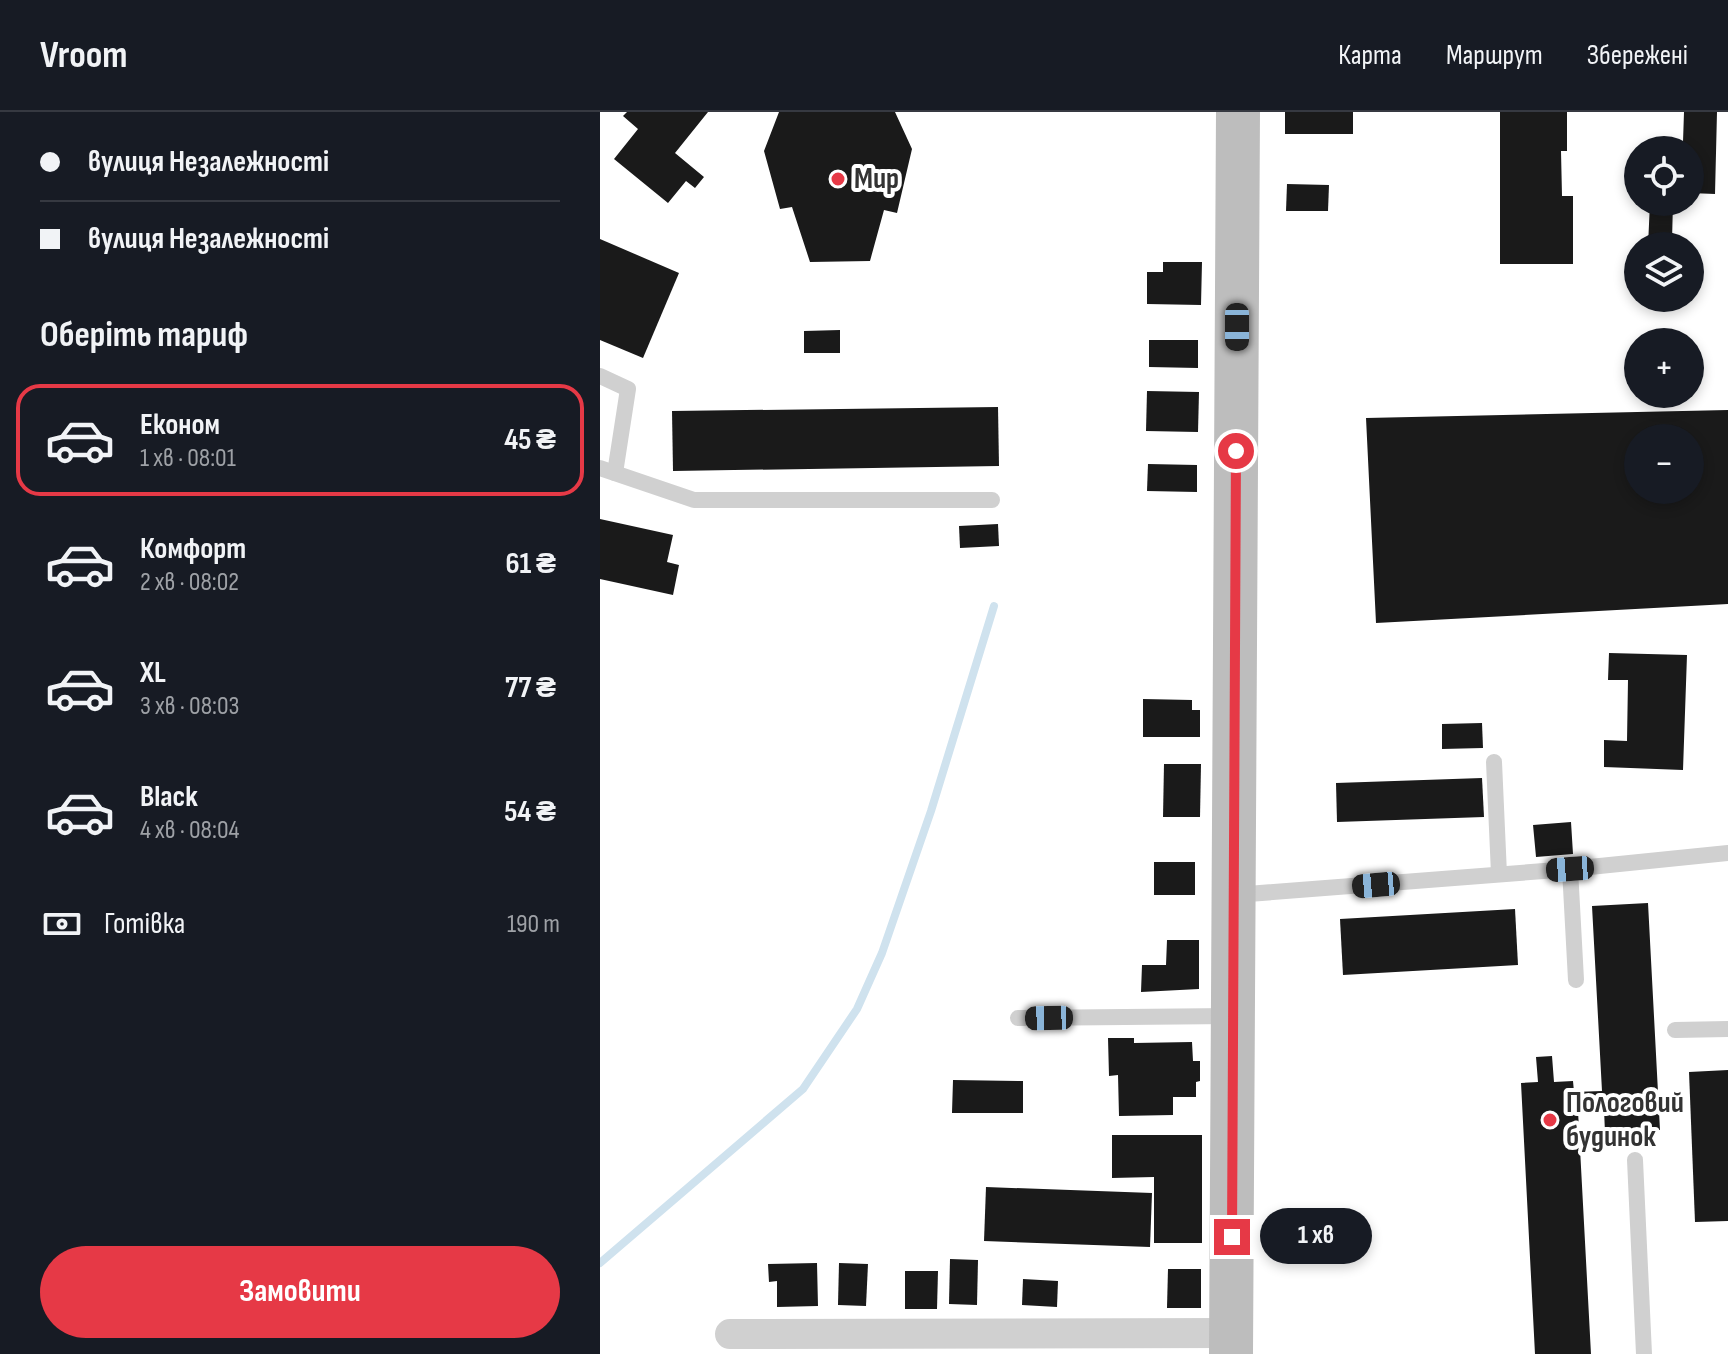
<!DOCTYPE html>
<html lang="uk">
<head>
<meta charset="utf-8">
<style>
  :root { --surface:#171b24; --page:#20242c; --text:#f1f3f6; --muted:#9ea1a6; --line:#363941; --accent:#e63946 }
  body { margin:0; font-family:"Sofia Sans Condensed",sans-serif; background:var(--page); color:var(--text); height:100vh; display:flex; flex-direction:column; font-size:30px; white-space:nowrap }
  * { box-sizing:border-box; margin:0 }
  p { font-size:26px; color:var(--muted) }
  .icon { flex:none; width:44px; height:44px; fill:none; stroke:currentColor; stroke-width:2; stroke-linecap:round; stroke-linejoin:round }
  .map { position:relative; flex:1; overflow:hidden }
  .side { display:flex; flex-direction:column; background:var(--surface); width:600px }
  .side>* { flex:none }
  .banner { display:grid; align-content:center; height:176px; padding:0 40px; background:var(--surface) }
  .tools { position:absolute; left:1024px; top:24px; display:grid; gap:16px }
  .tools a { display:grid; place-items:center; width:80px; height:80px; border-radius:50%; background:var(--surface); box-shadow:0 4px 12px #0003; font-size:40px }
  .end { position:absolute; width:36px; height:36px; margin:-18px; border:10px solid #e63946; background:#fff; box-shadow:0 0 0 4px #fff }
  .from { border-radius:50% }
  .bubble { position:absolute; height:56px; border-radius:28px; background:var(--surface); box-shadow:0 4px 12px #0003; font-size:26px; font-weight:700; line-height:56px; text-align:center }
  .car { position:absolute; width:24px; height:48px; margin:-24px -12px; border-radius:10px; box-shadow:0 0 6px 2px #0007; background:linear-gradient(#222 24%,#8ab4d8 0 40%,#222 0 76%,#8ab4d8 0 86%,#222 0) }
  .banner b { display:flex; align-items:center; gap:28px; height:76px; font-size:30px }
  .banner b+b { border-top:2px solid var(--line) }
  .banner i { width:20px; height:20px; background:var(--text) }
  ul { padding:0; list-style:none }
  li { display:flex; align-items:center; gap:24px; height:112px; margin:0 16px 12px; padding:0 24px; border:4px solid transparent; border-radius:24px }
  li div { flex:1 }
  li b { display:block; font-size:30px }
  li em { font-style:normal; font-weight:700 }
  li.selected { border-color:var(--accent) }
  li>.icon { width:72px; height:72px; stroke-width:1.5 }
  h2 { padding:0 40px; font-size:36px; line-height:96px }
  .pay { display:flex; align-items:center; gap:20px; height:88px; padding:0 40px; font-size:30px }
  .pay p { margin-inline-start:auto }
  .primary-button { display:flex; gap:16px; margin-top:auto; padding:16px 40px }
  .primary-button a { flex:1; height:92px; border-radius:48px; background:var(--accent); color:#fff; font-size:32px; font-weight:700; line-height:92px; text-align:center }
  header { display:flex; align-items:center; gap:48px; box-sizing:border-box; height:112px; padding:0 40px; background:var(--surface); border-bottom:2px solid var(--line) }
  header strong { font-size:38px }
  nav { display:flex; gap:44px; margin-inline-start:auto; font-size:28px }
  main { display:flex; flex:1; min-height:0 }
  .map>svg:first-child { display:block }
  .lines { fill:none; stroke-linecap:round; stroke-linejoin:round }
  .stream { stroke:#cfe2ee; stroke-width:8 }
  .building { fill:#1a1a1a; fill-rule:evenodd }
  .lane { stroke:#d0d0d0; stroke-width:16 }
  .street { stroke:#d0d0d0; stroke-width:30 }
  .secondary { stroke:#bdbdbd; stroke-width:44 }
  .route { stroke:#e63946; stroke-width:10 }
  .poi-dot { fill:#e63946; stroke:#fff; stroke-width:3 }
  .labels { text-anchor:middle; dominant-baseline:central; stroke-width:8; stroke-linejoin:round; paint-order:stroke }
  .poi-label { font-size:30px; font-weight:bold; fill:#333; stroke:#fff; text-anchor:start }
</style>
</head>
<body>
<header>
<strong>Vroom</strong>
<nav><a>Карта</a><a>Маршрут</a><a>Збережені</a></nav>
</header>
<main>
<section class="side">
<div class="banner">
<b><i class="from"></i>вулиця Незалежності</b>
<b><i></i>вулиця Незалежності</b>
</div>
<h2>Оберіть тариф</h2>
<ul>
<li class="selected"><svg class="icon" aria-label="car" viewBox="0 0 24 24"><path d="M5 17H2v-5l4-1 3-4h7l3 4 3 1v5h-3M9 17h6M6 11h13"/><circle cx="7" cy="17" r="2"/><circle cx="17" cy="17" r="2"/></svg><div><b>Економ</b><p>1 хв · 08:01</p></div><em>45 ₴</em></li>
<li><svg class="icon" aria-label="car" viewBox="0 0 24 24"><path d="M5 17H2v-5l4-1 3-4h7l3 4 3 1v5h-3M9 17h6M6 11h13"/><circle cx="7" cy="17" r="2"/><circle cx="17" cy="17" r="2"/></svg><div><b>Комфорт</b><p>2 хв · 08:02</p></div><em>61 ₴</em></li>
<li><svg class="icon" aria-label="car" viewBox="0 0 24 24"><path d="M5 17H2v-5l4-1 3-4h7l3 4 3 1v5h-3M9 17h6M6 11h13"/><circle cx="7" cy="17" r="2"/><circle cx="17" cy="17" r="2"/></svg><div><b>XL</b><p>3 хв · 08:03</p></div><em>77 ₴</em></li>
<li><svg class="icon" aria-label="car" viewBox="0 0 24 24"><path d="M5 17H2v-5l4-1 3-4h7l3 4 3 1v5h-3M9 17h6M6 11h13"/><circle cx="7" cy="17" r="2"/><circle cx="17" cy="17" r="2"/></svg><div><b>Black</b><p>4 хв · 08:04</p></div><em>54 ₴</em></li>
</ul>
<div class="pay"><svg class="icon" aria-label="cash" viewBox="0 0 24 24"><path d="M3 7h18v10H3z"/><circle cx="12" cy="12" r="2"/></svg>Готівка<p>190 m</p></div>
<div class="primary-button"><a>Замовити</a></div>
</section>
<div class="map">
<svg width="1128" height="1242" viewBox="0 0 1128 1242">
  <rect width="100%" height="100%" fill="#fff"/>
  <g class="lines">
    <!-- stream -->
    <path class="stream" d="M0 1151 203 977 257 897 282 841 331 699 394 494"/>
  </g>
  <!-- building -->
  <g class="building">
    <path d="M27 0H108L75 41 104 65 95 76 86 69 68 91 14 47 38 17 23 4Z"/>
    <path d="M179 0H295L312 37 297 101 284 98 270 149 210 150 192 95 180 97 164 39Z"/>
    <rect x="685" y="0" width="68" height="22"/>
    <path d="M900 0H967V39H961L962 84H973V152H900Z"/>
    <path d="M1084 0H1117L1115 82 1090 81V38H1051L1052 29 1083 30Z"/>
    <path d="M687 72 729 73 728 99H686Z"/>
    <path d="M1050 90H1073L1072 129H1067V134H1048Z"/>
    <path d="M0 127 79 161 43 246 0 228Z"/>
    <path d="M563 150H602L601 193 547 192V160H563Z"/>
    <path d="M240 218V241H204V219Z"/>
    <path d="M549 228H598V256L549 255Z"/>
    <path d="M547 279 599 280 598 320 546 319Z"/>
    <path d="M398 295 399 354 73 359 72 299Z"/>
    <path d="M1128 298V492L776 511 766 306ZM1038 326H1090V378H1038Z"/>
    <path d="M548 352 597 353V380L547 379Z"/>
    <path d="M0 407 73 423 67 450 79 453 73 483 0 467Z"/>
    <path d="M398 412 399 434 360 436 359 414Z"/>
    <path d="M1009 541 1087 543 1083 658 1004 655V628L1027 629 1028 568H1008Z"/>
    <path d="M543 587 592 588V598H600V625H543Z"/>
    <path d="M882 611 883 636 842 637V612Z"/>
    <path d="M564 652H601L600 705H563Z"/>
    <path d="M882 666 884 705 737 710 736 671Z"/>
    <path d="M971 710 973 742 936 745 933 713Z"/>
    <rect x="554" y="750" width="41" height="33"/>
    <path d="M1048 791 1060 1018 1005 1021 1004 997 978 999 991 1242H935L921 971 938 970 936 945 952 944 954 970 973 969 974 980 1002 979 992 794Z"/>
    <path d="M915 797 918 853 743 863 740 807Z"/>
    <path d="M567 828H599V877L541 880 542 853H566Z"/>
    <path d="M508 926H534V931L592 930 593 949H600V969L596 970V985H573V1003L519 1004 518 963 509 964Z"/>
    <path d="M1128 958V1109L1095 1110 1089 960Z"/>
    <path d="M353 968 423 969V1001H352Z"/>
    <path d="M512 1023H602V1131H554V1065L512 1066Z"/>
    <path d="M386 1075 552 1081 550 1135 384 1129Z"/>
    <path d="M350 1147 378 1148 377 1193 349 1192Z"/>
    <path d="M217 1151 218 1194 177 1195V1169L169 1170 168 1152Z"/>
    <path d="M239 1151 268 1152 266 1194 238 1193Z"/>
    <path d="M568 1157H601V1196H567Z"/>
    <path d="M305 1159H338L337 1197H305Z"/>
    <path d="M423 1167 458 1169 457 1195 422 1193Z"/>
  </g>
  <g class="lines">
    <!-- lane -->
    <g class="lane">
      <path d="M0 264 28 277 15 361"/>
      <path d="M0 356 94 388H392"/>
      <path d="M894 650 899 762"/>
      <path d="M970 757 976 868"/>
      <path d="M635 783 970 757 1128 741"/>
      <path d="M418 906 632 904"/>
      <path d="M1075 918 1128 917"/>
      <path d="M1035 1048 1044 1242"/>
    </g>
    <!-- street -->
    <path class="street" d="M130 1222 631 1221"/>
    <!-- secondary -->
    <path class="secondary" d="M631 1242 638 0"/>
  </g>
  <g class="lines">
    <!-- route -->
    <path class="route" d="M632 1125 636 339"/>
  </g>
  <!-- markers -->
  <g class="poi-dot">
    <circle cx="238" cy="67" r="8"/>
    <circle cx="950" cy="1008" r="8"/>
  </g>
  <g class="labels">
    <!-- poi labels -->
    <g class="poi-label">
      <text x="254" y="67">Мир</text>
      <text x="966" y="991">Пологовий<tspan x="966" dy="34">будинок</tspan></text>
    </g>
  </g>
</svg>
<div class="tools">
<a><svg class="icon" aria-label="locate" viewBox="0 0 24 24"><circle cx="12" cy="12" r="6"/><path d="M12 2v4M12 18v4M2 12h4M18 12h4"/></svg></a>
<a><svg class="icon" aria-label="layers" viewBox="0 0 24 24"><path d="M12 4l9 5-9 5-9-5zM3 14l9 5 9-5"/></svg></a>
<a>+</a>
<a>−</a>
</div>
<i class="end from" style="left:636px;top:339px"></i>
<i class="end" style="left:632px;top:1125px"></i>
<div class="bubble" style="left:660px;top:1096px;width:112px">1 хв</div>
<i class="car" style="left:637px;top:215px;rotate:180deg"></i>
<i class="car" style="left:970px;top:757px;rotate:266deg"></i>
<i class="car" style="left:776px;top:773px;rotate:265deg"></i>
<i class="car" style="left:449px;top:906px;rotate:269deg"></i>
</div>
</main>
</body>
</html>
